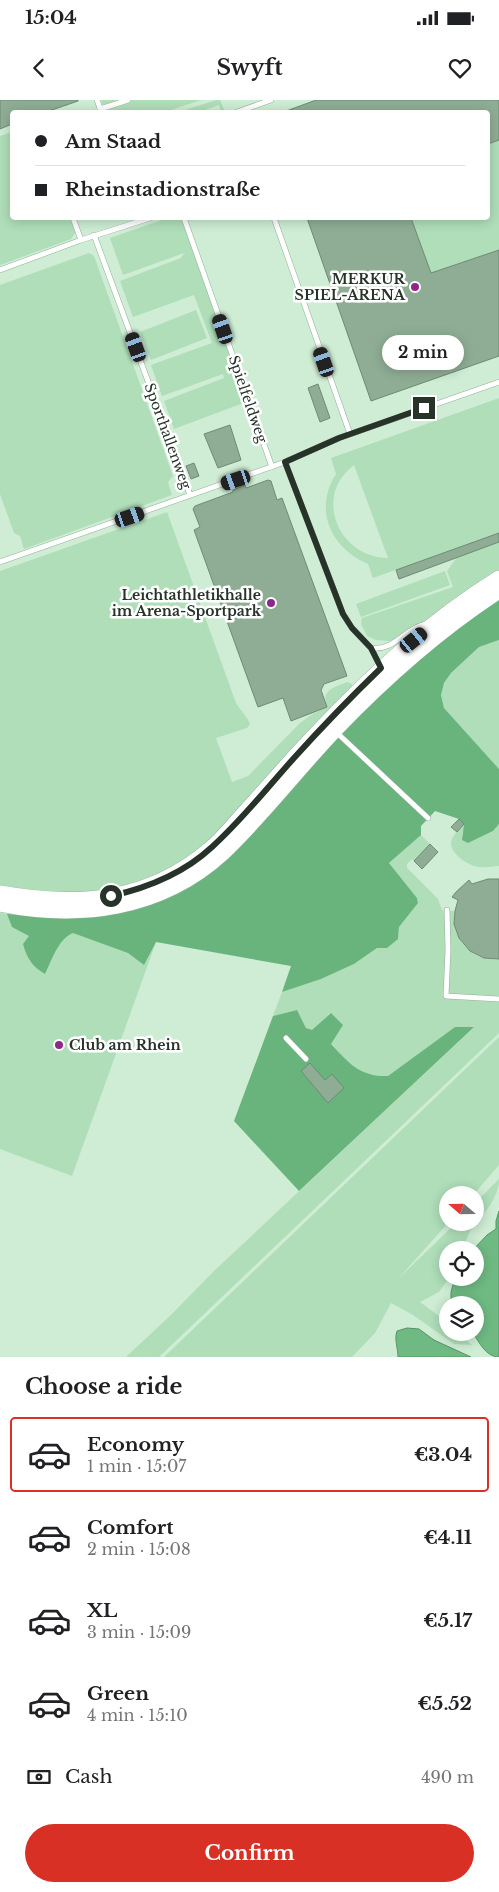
<!DOCTYPE html>
<html lang="en">
<head>
<meta charset="utf-8">
<style>
  :root { --surface:#fff; --page:#f2f2f2; --text:#202124; --muted:#757577; --line:#e0e0e0; --accent:#d93025 }
  body { margin:0; font-family:"Libre Baskerville",serif; background:var(--page); color:var(--text); height:100vh; display:flex; flex-direction:column; font-size:19px; white-space:nowrap }
  * { box-sizing:border-box; margin:0 }
  p { font-size:16px; color:var(--muted) }
  .icon { flex:none; width:28px; height:28px; fill:none; stroke:currentColor; stroke-width:2; stroke-linecap:round; stroke-linejoin:round }
  .map { position:relative; height:1257px; overflow:hidden }
  .panel { display:flex; flex-direction:column; background:var(--surface); flex:1 }
  .panel>* { flex:none }
  .guide { position:absolute; left:10px; top:10px; width:480px; height:110px; border-radius:5px; box-shadow:0 2px 12px #0003; display:grid; align-content:center; height:110px; padding:0 25px; background:var(--surface) }
  .needle { width:32px; rotate:290deg }
  .controls { position:absolute; left:439px; top:1086px; display:grid; gap:10px }
  .controls a { display:grid; place-items:center; width:45px; height:45px; border-radius:50%; background:var(--surface); box-shadow:0 2px 12px #0003; font-size:25px }
  .end { position:absolute; width:22px; height:22px; margin:-11px; border:6px solid #273329; background:#fff; box-shadow:0 0 0 2px #fff }
  .from { border-radius:50% }
  .bubble { position:absolute; height:35px; border-radius:18px; background:var(--surface); box-shadow:0 2px 12px #0003; font-size:16px; font-weight:700; line-height:35px; text-align:center }
  .car { position:absolute; width:15px; height:30px; margin:-15px -8px; border-radius:6px; box-shadow:0 0 4px 1px #0007; background:linear-gradient(#222 24%,#8ab4d8 0 40%,#222 0 76%,#8ab4d8 0 86%,#222 0) }
  .guide b { display:flex; align-items:center; gap:18px; height:48px; font-size:19px }
  .guide b+b { border-top:1px solid var(--line) }
  .guide i { width:12px; height:12px; background:var(--text) }
  ul { padding:0; list-style:none }
  li { display:flex; align-items:center; gap:15px; height:75px; margin:0 10px 8px; padding:0 15px; border:2px solid transparent; border-radius:5px }
  li div { flex:1 }
  li b { display:block; font-size:19px }
  li em { font-style:normal; font-weight:700 }
  li.on { border-color:var(--accent) }
  li>.icon { width:45px; height:45px; stroke-width:1.5 }
  h2 { padding:0 25px; font-size:22px; line-height:60px }
  .pay { display:flex; align-items:center; gap:12px; height:55px; padding:0 25px; font-size:19px }
  .pay p { margin-inline-start:auto }
  .cta { display:flex; gap:10px; margin-top:auto; padding:10px 25px }
  .cta a { flex:1; height:58px; border-radius:30px; background:var(--accent); color:#fff; font-size:20px; font-weight:700; line-height:58px; text-align:center }
  .status { display:flex; justify-content:space-between; align-items:center; height:35px; padding:0 25px; background:var(--surface); direction:ltr }
  .status svg { height:14px; fill:currentColor }
  header { display:flex; justify-content:space-between; align-items:center; height:65px; padding:0 25px; background:var(--surface); font-size:22px; font-weight:700 }
  .map>svg:first-child { display:block }
  .green { fill:#afdeb9; fill-rule:evenodd }
  .forest { fill:#69b47d }
  .water { fill:#6fba83; stroke:#599268 }
  .building { fill:#8fad95; stroke:#6e8b74 }
  .lines { fill:none; stroke-linecap:round; stroke-linejoin:round }
  .lane-casing { stroke:#92b098; stroke-width:6 }
  .secondary-casing { stroke:#92b098; stroke-width:16 }
  .lane { stroke:#fff; stroke-width:5 }
  .secondary { stroke:#fff; stroke-width:15 }
  .route { stroke:#273329; stroke-width:6 }
  .poi-dot { fill:#912689; stroke:#fff; stroke-width:2 }
  .labels { text-anchor:middle; dominant-baseline:central; stroke-width:5; stroke-linejoin:round; paint-order:stroke }
  .poi-label { font-size:14px; font-weight:bold; fill:#273329; stroke:#fff; text-anchor:end }
  .street-label { font-size:14px; fill:#273329; stroke:#fff }
</style>
</head>
<body>
<div class="status"><b>15:04</b><svg viewBox="0 0 49 12"><path d="M0 12V9h3v3zM5 12V6h3v6zM10 12V3h3v9zM15 12V0h3v12zM26 1h20v11H26zM47 4h2v5h-2z"/></svg></div>
<header><svg class="icon" aria-label="back" viewBox="0 0 24 24"><path d="M15 5l-7 7 7 7"/></svg>Swyft<svg class="icon" aria-label="heart" viewBox="0 0 24 24"><path d="M12 20l-8-8c-3-5 5-10 8-4 3-6 11-1 8 4z"/></svg></header>
<div class="map">
<svg width="499" height="1257" viewBox="0 0 499 1257">
  <rect width="100%" height="100%" fill="#ceedd4"/>
  <!-- green -->
  <g class="green">
    <path d="M101 0H201L165 12H105Z"/>
    <path d="M216 0H220L225 12H221L219 5 199 12H179Z"/>
    <path d="M316 0H499V256L371 301 307 118H488V12H280Z"/>
    <path d="M12 32V118H71L75 133 71 139 0 165V36Z"/>
    <path d="M168 118H182L246 302 174 329 164 301 224 278 223 274 162 296 151 265 212 243 194 195 133 217 120 181 181 158 184 153 123 175 110 138Z"/>
    <path d="M89 153 94 156 173 376 168 382 172 395 24 449 20 436 14 433 0 394V185Z"/>
    <path d="M196 210 207 238 151 260 140 232Z"/>
    <path d="M499 298V433L373 478 368 464C331 448 313 410 336 374L331 358ZM354 365 388 458C339 458 312 396 354 365Z"/>
    <path d="M167 412 236 603C241 611 246 615 250 624L247 628 216 638 232 682 248 676 300 623 311 615 327 607C321 589 334 588 347 582L352 584 351 590 208 745 168 774 92 795 0 789V471Z"/>
    <path d="M499 441V473L436 519 414 525 390 541 376 540 367 536 361 524 362 518 453 487 447 471 457 457Z"/>
    <path d="M445 471 450 485 361 517 356 504Z"/>
    <path d="M499 540V669L444 608 441 595 444 583 451 573 479 547Z"/>
    <path d="M464 724 462 736 472 741 493 731 499 724V766C493 766 486 768 479 767 469 766 446 752 452 739 454 734 460 728 464 724Z"/>
    <path d="M421 735 438 752 422 769 412 759 407 764V768L438 799 442 810 455 811C451 837 471 862 499 859V933L159 1257H126L171 1215 213 1172 473 928 455 927 388 976C360 977 349 963 331 944L330 913 313 931 306 928 297 910 273 916 282 892 321 879 354 864 377 848 398 839 399 827 418 803 417 798 389 763Z"/>
    <path d="M0 813 156 842 72 1076 0 1049Z"/>
    <path d="M499 937V1065L473 1095H448V1123L398 1179 456 1123 475 1122V1103L499 1079C499 1100 481 1116 470 1131 467 1137 465 1144 462 1150H448L449 1178 439 1192 420 1202 447 1222 448 1232 458 1233 472 1245 454 1244 413 1215 391 1203 375 1233 352 1257H164Z"/>
  </g>
  <!-- forest -->
  <g class="forest">
    <path d="M499 498V540L479 547 451 573 444 583 441 595 444 608 499 669V724L493 731 468 743 462 740 464 724 459 719 435 711 421 726V735L389 763 417 798 418 803 399 827 398 839 387 848H377L354 864 321 879 282 892 291 866 156 842 144 865 128 853 73 833C58 839 52 860 45 874 33 867 27 859 23 844L29 836 12 827 7 814 72 818 101 815 135 808 337 636 418 559Z"/>
    <path d="M297 910 306 928 312 930 331 913 343 925 331 944C349 963 360 977 388 976L455 927H474L299 1091 234 1021 273 916Z"/>
  </g>
  <!-- water -->
  <g class="water">
    <path d="M499 1111V1257C486 1257 479 1242 473 1233L475 1232V1205H451V1192L455 1178H475V1150H473L487 1135 496 1129V1121Z"/>
    <path d="M407 1228 419 1229 434 1240 471 1257H398C398 1248 394 1239 397 1231Z"/>
  </g>
  <!-- building -->
  <g class="building">
    <path d="M0 0H78V1L46 12H12V24L0 29Z"/>
    <path d="M316 0H499V40L488 44V12H284Z"/>
    <path d="M307 118H411L431 173 499 150V256L371 301Z"/>
    <path d="M318 284 330 318 320 322 308 288Z"/>
    <path d="M230 325 241 360 218 368 204 334Z"/>
    <path d="M194 363 199 376 191 379 186 366Z"/>
    <path d="M268 380 271 381 277 400 282 398 347 576 324 584 321 590 327 607 291 621 283 598 258 607 194 430 200 427 193 409 195 406 233 392V390L245 385 246 388Z"/>
    <path d="M499 433V442L399 479 396 470Z"/>
    <path d="M459 719 464 724 457 732 451 727Z"/>
    <path d="M430 744 438 752 422 769 414 761Z"/>
    <path d="M488 779H499V859L484 858 470 851 459 838 454 824 455 811 458 800 452 797 456 792 469 780 472 784Z"/>
    <path d="M310 963 325 980 332 974 344 988 328 1003 301 971Z"/>
  </g>
  <g class="lines">
    <!-- lane casing -->
    <g class="lane-casing">
      <g id="lane">
        <path d="M97 0 101 11"/>
        <path d="M100 9 128 0"/>
        <path d="M237 12 271 0"/>
        <path d="M73 118 81 140"/>
        <path d="M184 118 272 367"/>
        <path d="M274 118 350 334"/>
        <path d="M94 135 190 395"/>
        <path d="M0 170 81 140 150 118"/>
        <path d="M285 362 343 514 352 528 371 548 381 568"/>
        <path d="M0 462 285 362 339 338 499 282"/>
        <path d="M371 548C395 551 403 529 426 524"/>
        <path d="M335 631 428 718"/>
        <path d="M447 810 448 850 446 896 499 899"/>
        <path d="M286 938 306 959"/>
      </g>
    </g>
    <!-- secondary casing -->
    <g class="secondary-casing">
      <g id="secondary">
        <path d="M0 793C78 807 147 802 210 749 223 738 233 725 244 713 267 688 289 662 313 637 369 578 429 521 499 478"/>
        <path d="M0 804C79 820 161 810 223 753 263 715 297 670 335 630 385 578 439 530 499 491"/>
      </g>
    </g>
    <!-- lane -->
    <use href="#lane" class="lane"/>
    <!-- secondary -->
    <use href="#secondary" class="secondary"/>
  </g>
  <g class="lines">
    <!-- route -->
    <path class="route" d="M111 796C147 788 184 773 212 747 242 720 267 688 294 658 322 627 351 597 381 568L371 548 352 528 343 514 285 362 339 338 424 308"/>
  </g>
  <!-- markers -->
  <g class="poi-dot">
    <circle cx="415" cy="187" r="5"/>
    <circle cx="271" cy="503" r="5"/>
    <circle cx="59" cy="945" r="5"/>
  </g>
  <g class="labels">
    <!-- poi labels -->
    <g class="poi-label">
      <text x="405" y="179">MERKUR<tspan x="405" dy="16">SPIEL-ARENA</tspan></text>
      <text x="261" y="495">Leichtathletikhalle<tspan x="261" dy="16">im Arena-Sportpark</tspan></text>
      <text x="69" y="945" text-anchor="start">Club am Rhein</text>
    </g>
    <!-- street labels -->
    <g class="street-label">
      <text transform="translate(248 299) rotate(71)">Spielfeldweg</text>
      <text transform="translate(168 336) rotate(70)">Sporthallenweg</text>
    </g>
  </g>
</svg>
<div class="controls">
<a><svg class="needle" viewBox="-14 -14 28 28"><path d="M0-13l5 13h-10z" fill="#e53935"/><path d="M0 13l5-13h-10z" fill="#757577"/></svg></a>
<a><svg class="icon" aria-label="locate" viewBox="0 0 24 24"><circle cx="12" cy="12" r="6"/><path d="M12 2v4M12 18v4M2 12h4M18 12h4"/></svg></a>
<a><svg class="icon" aria-label="layers" viewBox="0 0 24 24"><path d="M12 4l9 5-9 5-9-5zM3 14l9 5 9-5"/></svg></a>
</div>
<i class="end from" style="left:111px;top:796px"></i>
<i class="end" style="left:424px;top:308px"></i>
<div class="bubble" style="left:382px;top:235px;width:82px">2 min</div>
<i class="car" style="left:223px;top:229px;rotate:341deg"></i>
<i class="car" style="left:136px;top:247px;rotate:340deg"></i>
<i class="car" style="left:324px;top:262px;rotate:341deg"></i>
<i class="car" style="left:236px;top:380px;rotate:251deg"></i>
<i class="car" style="left:130px;top:417px;rotate:71deg"></i>
<i class="car" style="left:414px;top:540px;rotate:51deg"></i>
<div class="guide">
<b><i class="from"></i>Am Staad</b>
<b><i></i>Rheinstadionstraße</b>
</div>
</div>
<section class="panel">
<h2>Choose a ride</h2>
<ul>
<li class="on"><svg class="icon" aria-label="car" viewBox="0 0 24 24"><path d="M5 17H2v-5l4-1 3-4h7l3 4 3 1v5h-3M9 17h6M6 11h13"/><circle cx="7" cy="17" r="2"/><circle cx="17" cy="17" r="2"/></svg><div><b>Economy</b><p>1 min · 15:07</p></div><em>€3.04</em></li>
<li><svg class="icon" aria-label="car" viewBox="0 0 24 24"><path d="M5 17H2v-5l4-1 3-4h7l3 4 3 1v5h-3M9 17h6M6 11h13"/><circle cx="7" cy="17" r="2"/><circle cx="17" cy="17" r="2"/></svg><div><b>Comfort</b><p>2 min · 15:08</p></div><em>€4.11</em></li>
<li><svg class="icon" aria-label="car" viewBox="0 0 24 24"><path d="M5 17H2v-5l4-1 3-4h7l3 4 3 1v5h-3M9 17h6M6 11h13"/><circle cx="7" cy="17" r="2"/><circle cx="17" cy="17" r="2"/></svg><div><b>XL</b><p>3 min · 15:09</p></div><em>€5.17</em></li>
<li><svg class="icon" aria-label="car" viewBox="0 0 24 24"><path d="M5 17H2v-5l4-1 3-4h7l3 4 3 1v5h-3M9 17h6M6 11h13"/><circle cx="7" cy="17" r="2"/><circle cx="17" cy="17" r="2"/></svg><div><b>Green</b><p>4 min · 15:10</p></div><em>€5.52</em></li>
</ul>
<div class="pay"><svg class="icon" aria-label="cash" viewBox="0 0 24 24"><path d="M3 7h18v10H3z"/><circle cx="12" cy="12" r="2"/></svg>Cash<p>490 m</p></div>
<div class="cta"><a>Confirm</a></div>
</section>
</body>
</html>
